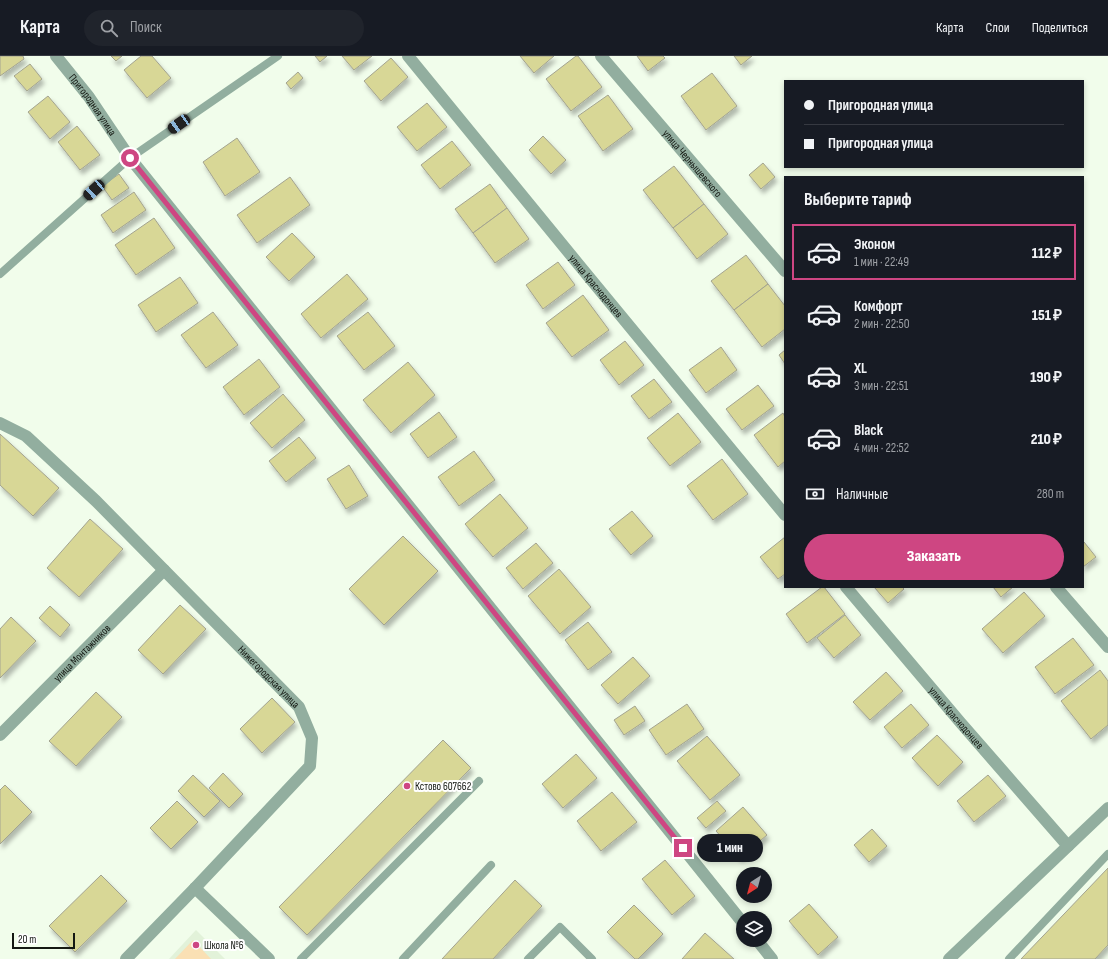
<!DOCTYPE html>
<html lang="ru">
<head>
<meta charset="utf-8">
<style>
  :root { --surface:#171b24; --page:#20242c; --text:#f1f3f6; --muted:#9ea1a6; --line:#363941; --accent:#ce4682 }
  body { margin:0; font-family:"Sofia Sans Condensed",sans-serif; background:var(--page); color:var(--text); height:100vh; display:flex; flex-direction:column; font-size:15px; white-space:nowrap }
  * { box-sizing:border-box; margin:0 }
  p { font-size:13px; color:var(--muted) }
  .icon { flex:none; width:22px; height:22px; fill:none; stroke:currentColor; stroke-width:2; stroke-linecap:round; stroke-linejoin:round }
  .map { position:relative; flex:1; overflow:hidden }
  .drawer { position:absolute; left:784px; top:120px; width:300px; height:412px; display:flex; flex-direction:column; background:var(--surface); border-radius:0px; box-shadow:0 2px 6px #0003 }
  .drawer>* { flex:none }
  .banner { position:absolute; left:784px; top:24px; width:300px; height:88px; border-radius:0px; box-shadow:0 2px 6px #0003; display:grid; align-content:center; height:88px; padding:0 20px; background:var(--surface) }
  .needle { width:26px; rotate:216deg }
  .tools { position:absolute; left:736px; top:811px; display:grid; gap:8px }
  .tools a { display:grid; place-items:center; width:36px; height:36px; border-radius:50%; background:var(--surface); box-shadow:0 2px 6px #0003; font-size:20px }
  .scale { position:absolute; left:12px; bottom:10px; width:63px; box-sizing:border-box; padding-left:4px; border:2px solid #141812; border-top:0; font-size:11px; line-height:14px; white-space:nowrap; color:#141812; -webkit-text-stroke:3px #fff; paint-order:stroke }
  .end { position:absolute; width:18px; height:18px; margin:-9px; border:5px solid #ce4682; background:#fff; box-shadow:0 0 0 2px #fff }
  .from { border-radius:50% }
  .bubble { position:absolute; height:28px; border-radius:14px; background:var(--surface); box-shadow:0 2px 6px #0003; font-size:13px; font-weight:800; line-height:28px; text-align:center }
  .car { position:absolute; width:12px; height:24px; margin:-12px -6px; border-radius:5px; box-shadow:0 0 3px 1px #0007; background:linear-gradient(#222 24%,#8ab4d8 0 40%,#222 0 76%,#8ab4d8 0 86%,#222 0) }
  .banner b { display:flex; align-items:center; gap:14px; height:38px; font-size:15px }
  .banner b+b { border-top:1px solid var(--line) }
  .banner i { width:10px; height:10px; background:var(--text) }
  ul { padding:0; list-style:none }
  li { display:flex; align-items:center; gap:12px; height:56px; margin:0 8px 6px; padding:0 12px; border:2px solid transparent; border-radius:0px }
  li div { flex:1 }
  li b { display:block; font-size:15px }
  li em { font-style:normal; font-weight:800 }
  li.active { border-color:var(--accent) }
  li>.icon { width:36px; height:36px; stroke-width:1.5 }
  h2 { padding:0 20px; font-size:18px; line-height:48px }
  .pay { display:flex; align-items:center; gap:10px; height:44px; padding:0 20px; font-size:15px }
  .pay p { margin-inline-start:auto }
  .action { display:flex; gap:8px; margin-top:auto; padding:8px 20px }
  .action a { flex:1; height:46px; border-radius:24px; background:var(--accent); color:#fff; font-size:16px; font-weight:800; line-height:46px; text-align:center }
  header { display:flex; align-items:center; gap:24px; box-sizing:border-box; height:56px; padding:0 20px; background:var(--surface); border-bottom:1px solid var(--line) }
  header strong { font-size:19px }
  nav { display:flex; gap:22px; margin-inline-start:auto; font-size:14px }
  .search { width:280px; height:36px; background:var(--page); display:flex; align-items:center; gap:10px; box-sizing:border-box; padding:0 14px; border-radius:22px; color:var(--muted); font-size:15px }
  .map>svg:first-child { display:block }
  .built { fill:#e2f2d9 }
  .green { fill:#fae0b4 }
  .building { fill:#d8d796; stroke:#a3a390; filter:url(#shadow) }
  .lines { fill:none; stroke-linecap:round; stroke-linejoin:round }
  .service { stroke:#92ae9f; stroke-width:8 }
  .minor { stroke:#92ae9f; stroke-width:12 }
  .route { stroke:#ce4682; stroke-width:5 }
  .poi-dot { fill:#ce4682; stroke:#fff; stroke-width:1.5 }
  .labels { text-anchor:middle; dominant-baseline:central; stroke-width:4; stroke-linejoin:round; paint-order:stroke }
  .street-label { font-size:11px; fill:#141812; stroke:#fff }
  .poi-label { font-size:11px; fill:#141812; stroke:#fff; text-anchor:start }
</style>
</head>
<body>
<header>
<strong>Карта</strong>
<div class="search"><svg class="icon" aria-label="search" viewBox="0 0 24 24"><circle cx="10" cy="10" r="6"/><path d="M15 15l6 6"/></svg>Поиск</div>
<nav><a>Карта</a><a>Слои</a><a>Поделиться</a></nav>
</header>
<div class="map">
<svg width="1108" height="903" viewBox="0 0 1108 903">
  <defs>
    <filter id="shadow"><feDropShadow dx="2.5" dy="4.5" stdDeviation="2" flood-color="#0004"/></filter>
  </defs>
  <rect width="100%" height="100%" fill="#f1fdeb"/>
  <!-- built -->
  <path class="built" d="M196 874 225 903H169Z"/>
  <!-- green -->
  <path class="green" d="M193 884 211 903H175Z"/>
  <!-- building -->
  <g class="building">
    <path d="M0 0H23L24 3 0 20Z"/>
    <path d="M111 0H122L116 5Z"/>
    <path d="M141 0H152L171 22 147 42 124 14Z"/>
    <path d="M315 0H327L320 6Z"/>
    <path d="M342 0H372L354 14Z"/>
    <path d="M520 0H554L534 17Z"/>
    <path d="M576 0H578L602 31 571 55 546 23Z"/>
    <path d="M637 0H663L665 2 648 15Z"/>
    <path d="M734 0H752L741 9Z"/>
    <path d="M391 2 408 21 381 45 364 25Z"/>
    <path d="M30 8 42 23 27 35 14 20Z"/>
    <path d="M298 16 303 22 291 33 286 27Z"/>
    <path d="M712 17 737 50 706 74 681 40Z"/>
    <path d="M608 39 633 73 603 95 578 60Z"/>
    <path d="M48 40 70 66 50 83 28 56Z"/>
    <path d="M427 47 447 71 417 95 397 71Z"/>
    <path d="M77 70 100 99 80 114 58 86Z"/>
    <path d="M543 80 566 104 551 118 529 94Z"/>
    <path d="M237 82 260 116 225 140 203 106Z"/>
    <path d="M452 85 471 109 440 133 421 109Z"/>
    <path d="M763 107 775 121 761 133 749 119Z"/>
    <path d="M674 110 704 148 673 172 643 134Z"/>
    <path d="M119 118 129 132 112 144 102 130Z"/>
    <path d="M290 121 310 149 257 187 237 159Z"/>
    <path d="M490 128 507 152 473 177 455 153Z"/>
    <path d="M134 136 146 154 113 177 101 159Z"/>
    <path d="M704 148 728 178 697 203 673 172Z"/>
    <path d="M507 152 529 183 495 207 473 177Z"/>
    <path d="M154 162 175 192 136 219 115 189Z"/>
    <path d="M292 177 315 201 289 225 266 201Z"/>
    <path d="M746 199 768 228 734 254 711 225Z"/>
    <path d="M558 206 575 229 543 253 526 229Z"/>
    <path d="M347 218 368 243 321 282 301 258Z"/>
    <path d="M180 221 198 247 156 276 138 249Z"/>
    <path d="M768 228 785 250V273L762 291 734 254Z"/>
    <path d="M583 239 609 274 572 301 546 267Z"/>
    <path d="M213 256 238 289 206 312 181 279Z"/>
    <path d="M368 256 395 290 364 314 337 280Z"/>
    <path d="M625 285 644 309 619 329 600 304Z"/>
    <path d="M721 291 737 314 706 337 689 314Z"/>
    <path d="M785 294V308L779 299Z"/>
    <path d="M259 303 280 331 244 359 223 331Z"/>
    <path d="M408 306 435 339 391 377 363 344Z"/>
    <path d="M654 323 672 346 649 363 631 340Z"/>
    <path d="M758 329 774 350 742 374 726 353Z"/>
    <path d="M283 338 305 364 272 392 250 367Z"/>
    <path d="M439 356 457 381 428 402 410 378Z"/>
    <path d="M678 357 701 386 670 410 647 382Z"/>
    <path d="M783 357 785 361V405L778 411 754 379Z"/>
    <path d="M0 378 59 432 33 460 0 429Z"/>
    <path d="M299 381 316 402 286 426 269 405Z"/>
    <path d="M474 395 495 424 459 450 438 421Z"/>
    <path d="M722 403 748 438 713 464 687 430Z"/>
    <path d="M349 409 368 440 346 453 327 423Z"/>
    <path d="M500 438 528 472 493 501 465 468Z"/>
    <path d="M632 455 653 480 631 499 609 473Z"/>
    <path d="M90 463 123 493 79 541 47 512Z"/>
    <path d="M403 480 438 515 384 569 349 533Z"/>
    <path d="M785 481V518L778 523 760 501Z"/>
    <path d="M1084 486 1096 501 1083 511V487Z"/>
    <path d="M536 487 553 507 523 533 506 512Z"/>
    <path d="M559 513 591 551 560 578 528 540Z"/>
    <path d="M822 531H824L845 558 807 587 786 558Z"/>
    <path d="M874 531H902L904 533 888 547Z"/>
    <path d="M993 531H1013L1001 541Z"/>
    <path d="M1024 536 1045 560 1003 597 982 573Z"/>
    <path d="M180 549 206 573 163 618 138 594Z"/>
    <path d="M50 550 70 569 60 581 39 562Z"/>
    <path d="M845 559 861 579 834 602 817 582Z"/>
    <path d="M11 561 36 585 0 622V573Z"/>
    <path d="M588 566 612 596 588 614 565 584Z"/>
    <path d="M1073 582 1094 609 1055 638 1035 611Z"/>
    <path d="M633 601 650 620 618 648 601 629Z"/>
    <path d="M1100 614 1108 625V669L1091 683 1061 645Z"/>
    <path d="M886 616 903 635 870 664 853 646Z"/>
    <path d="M96 636 122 661 76 710 49 685Z"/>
    <path d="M272 642 295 666 262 697 240 673Z"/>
    <path d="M687 648 704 673 666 699 649 674Z"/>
    <path d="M911 648 929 669 902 692 884 671Z"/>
    <path d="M635 650 645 665 624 679 614 664Z"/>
    <path d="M937 679 963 706 938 730 912 702Z"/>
    <path d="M707 680 740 719 710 744 677 705Z"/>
    <path d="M443 684 471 712 307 879 279 851Z"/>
    <path d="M576 698 597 722 563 752 542 728Z"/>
    <path d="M223 717 243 738 229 752 209 732Z"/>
    <path d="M193 719 220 745 204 761 178 735Z"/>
    <path d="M988 719 1006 740 974 766 957 745Z"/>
    <path d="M5 729 32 756 0 788V734Z"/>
    <path d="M612 736 637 766 601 795 577 765Z"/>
    <path d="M177 745 198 766 171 793 150 772Z"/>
    <path d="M717 745 726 755 706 772 697 762Z"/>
    <path d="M743 751 767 779 740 802 716 775Z"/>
    <path d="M872 773 887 790 869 806 854 789Z"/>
    <path d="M665 804 695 840 672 859 642 823Z"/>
    <path d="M1108 812V889L1095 903H1021Z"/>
    <path d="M101 819 127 845 75 896 49 870Z"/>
    <path d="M515 824 542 850 493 903H442Z"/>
    <path d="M809 848 838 881 818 899 789 865Z"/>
    <path d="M634 849 663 878 638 903H635L607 876Z"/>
    <path d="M705 877 734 903H682Z"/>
  </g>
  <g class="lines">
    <!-- service -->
    <g class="service">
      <path d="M0 218 130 102 278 0"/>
      <path d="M301 903 479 725"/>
      <path d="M403 903 491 809"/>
      <path d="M528 903 560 871 592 903"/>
      <path d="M1009 903 1108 798"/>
    </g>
    <!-- minor -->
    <g class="minor">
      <path id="s1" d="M56 0 89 41 130 102 743 867"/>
      <path id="s2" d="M408 0 579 209 785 459"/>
      <path id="s3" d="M601 0 785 215"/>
      <path id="s4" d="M0 367 26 380 96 445 299 651 312 682 310 710 195 832 126 903"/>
      <path id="s5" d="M846 531 960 666 1068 790"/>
      <path d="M1056 531 1108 591"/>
      <path id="s6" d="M0 679 164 514"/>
      <path d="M195 832 269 903"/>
      <path d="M757 884 772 903"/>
      <path d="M949 903 1108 752"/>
    </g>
  </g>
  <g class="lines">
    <!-- route -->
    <path class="route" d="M130 102 683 792"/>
  </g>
  <!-- markers -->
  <g class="poi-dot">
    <circle cx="407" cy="730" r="4"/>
    <circle cx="196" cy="889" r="4"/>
  </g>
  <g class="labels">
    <!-- street labels -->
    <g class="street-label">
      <text stroke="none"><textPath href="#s1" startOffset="61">Пригородная улица</textPath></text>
      <text stroke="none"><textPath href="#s3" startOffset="141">улица Чернышевского</textPath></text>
      <text stroke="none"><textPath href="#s2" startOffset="297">улица Краснодонцев</textPath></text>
      <text stroke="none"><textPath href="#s6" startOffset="116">улица Монтажников</textPath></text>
      <text stroke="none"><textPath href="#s4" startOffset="371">Нижегородская улица</textPath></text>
      <text stroke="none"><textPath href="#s5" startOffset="171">улица Краснодонцев</textPath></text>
    </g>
    <!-- poi labels -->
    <g class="poi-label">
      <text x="415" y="730">Кстово 607662</text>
      <text x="204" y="889">Школа №6</text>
    </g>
  </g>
</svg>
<div class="tools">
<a><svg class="needle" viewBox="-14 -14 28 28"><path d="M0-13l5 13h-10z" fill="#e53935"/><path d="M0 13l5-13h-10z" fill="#9ea1a6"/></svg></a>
<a><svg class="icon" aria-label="layers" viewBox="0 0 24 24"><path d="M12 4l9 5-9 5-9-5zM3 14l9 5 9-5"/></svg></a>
</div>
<div class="scale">20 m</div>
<i class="end from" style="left:130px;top:102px"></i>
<i class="end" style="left:683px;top:792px"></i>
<div class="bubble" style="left:697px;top:778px;width:66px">1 мин</div>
<i class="car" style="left:179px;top:68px;rotate:236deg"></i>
<i class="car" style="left:94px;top:134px;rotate:228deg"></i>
<div class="banner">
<b><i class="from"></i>Пригородная улица</b>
<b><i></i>Пригородная улица</b>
</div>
<section class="drawer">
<h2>Выберите тариф</h2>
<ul>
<li class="active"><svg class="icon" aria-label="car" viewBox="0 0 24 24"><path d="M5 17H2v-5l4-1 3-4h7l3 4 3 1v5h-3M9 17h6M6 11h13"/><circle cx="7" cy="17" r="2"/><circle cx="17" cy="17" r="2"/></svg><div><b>Эконом</b><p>1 мин · 22:49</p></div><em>112 ₽</em></li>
<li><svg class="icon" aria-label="car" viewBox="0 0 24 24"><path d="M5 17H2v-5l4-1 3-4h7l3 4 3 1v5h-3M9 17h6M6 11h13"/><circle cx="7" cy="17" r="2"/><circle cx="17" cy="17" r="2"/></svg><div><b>Комфорт</b><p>2 мин · 22:50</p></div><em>151 ₽</em></li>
<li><svg class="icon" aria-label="car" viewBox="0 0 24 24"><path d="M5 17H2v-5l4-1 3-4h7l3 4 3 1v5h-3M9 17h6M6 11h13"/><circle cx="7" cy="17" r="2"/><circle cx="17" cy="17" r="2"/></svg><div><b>XL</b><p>3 мин · 22:51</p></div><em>190 ₽</em></li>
<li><svg class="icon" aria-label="car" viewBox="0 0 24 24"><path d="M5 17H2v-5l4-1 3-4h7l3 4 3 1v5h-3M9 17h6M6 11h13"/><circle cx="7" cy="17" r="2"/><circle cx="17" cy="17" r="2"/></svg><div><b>Black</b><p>4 мин · 22:52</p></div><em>210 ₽</em></li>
</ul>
<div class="pay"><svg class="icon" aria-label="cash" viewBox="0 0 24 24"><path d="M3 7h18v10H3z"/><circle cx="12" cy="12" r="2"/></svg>Наличные<p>280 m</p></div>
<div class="action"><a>Заказать</a></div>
</section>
</div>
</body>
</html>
